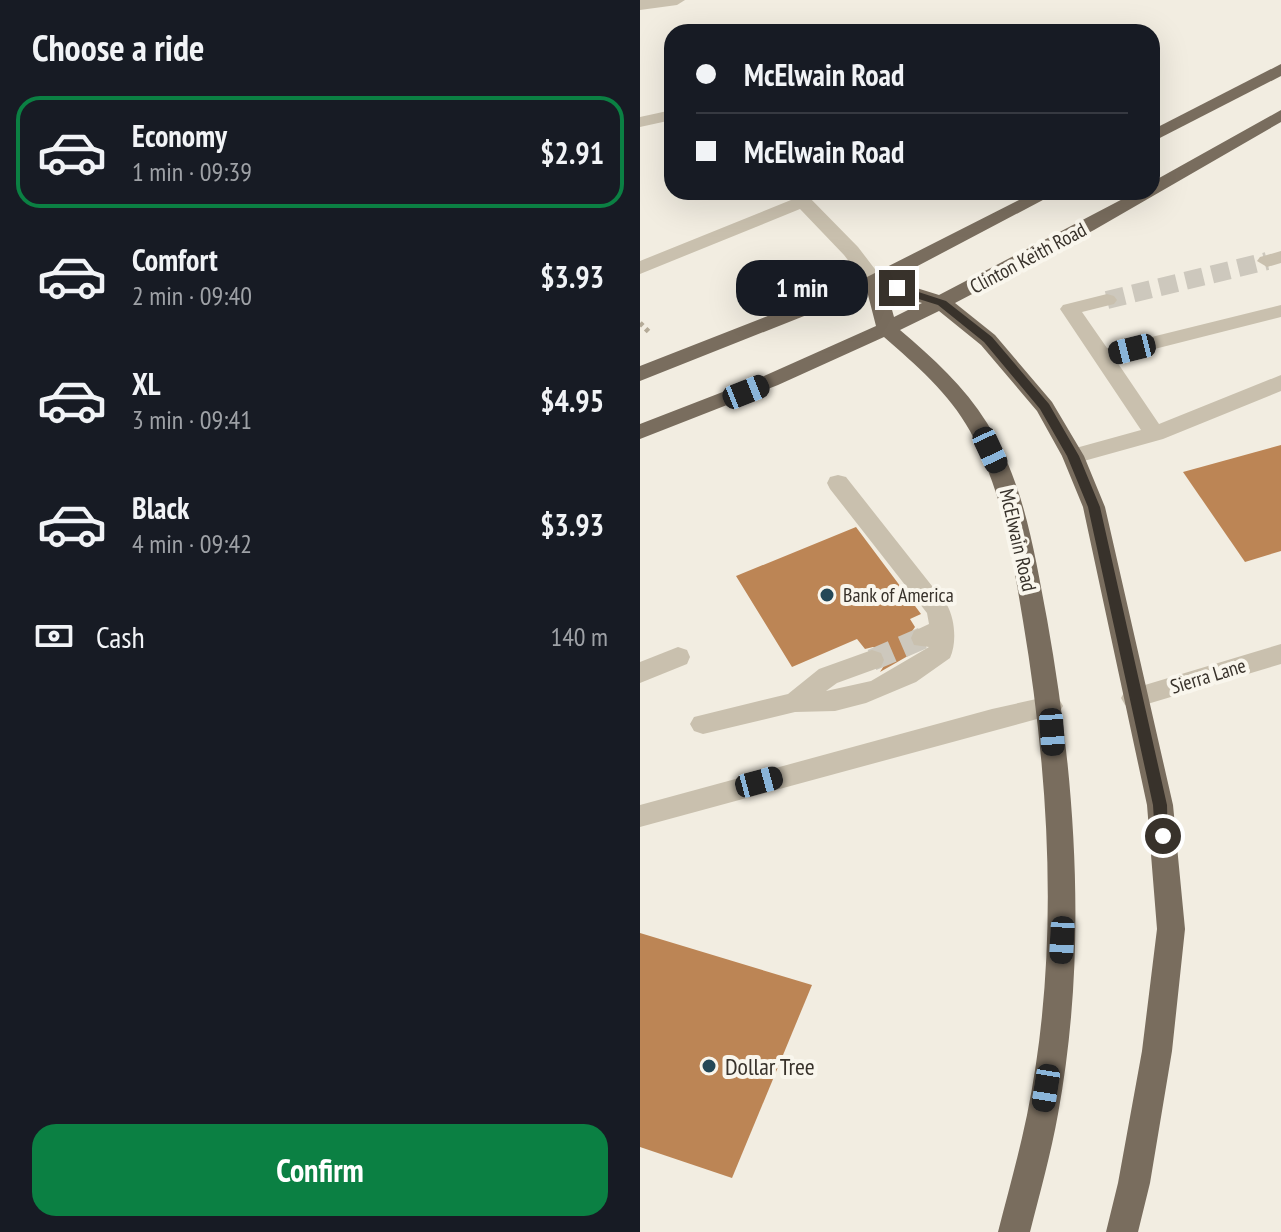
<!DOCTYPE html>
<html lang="en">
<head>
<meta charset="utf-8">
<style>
  :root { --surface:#171b24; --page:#20242c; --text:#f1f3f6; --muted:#9ea1a6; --line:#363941; --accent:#0b8043 }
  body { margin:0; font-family:"PT Sans Narrow",sans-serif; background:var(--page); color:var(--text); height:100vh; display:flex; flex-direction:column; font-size:30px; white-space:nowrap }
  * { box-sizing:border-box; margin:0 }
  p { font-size:26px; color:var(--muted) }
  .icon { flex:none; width:44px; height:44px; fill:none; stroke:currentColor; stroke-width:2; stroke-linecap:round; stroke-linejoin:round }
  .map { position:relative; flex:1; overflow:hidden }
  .drawer { display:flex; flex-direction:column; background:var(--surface); width:640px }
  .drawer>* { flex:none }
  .guide { position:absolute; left:24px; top:24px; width:496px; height:176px; border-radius:24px; box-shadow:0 8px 32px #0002; display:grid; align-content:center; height:176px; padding:0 32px; background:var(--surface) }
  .end { position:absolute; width:36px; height:36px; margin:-18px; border:10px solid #38322b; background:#fff; box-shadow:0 0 0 4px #fff }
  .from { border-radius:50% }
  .bubble { position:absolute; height:56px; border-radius:24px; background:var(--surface); box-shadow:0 8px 32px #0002; font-size:26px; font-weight:600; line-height:56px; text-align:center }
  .car { position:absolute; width:24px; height:48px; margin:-24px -12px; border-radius:10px; box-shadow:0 0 6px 2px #0007; background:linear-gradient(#222 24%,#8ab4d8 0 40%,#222 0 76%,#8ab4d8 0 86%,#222 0) }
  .guide b { display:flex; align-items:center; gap:28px; height:76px; font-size:30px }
  .guide b+b { border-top:2px solid var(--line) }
  .guide i { width:20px; height:20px; background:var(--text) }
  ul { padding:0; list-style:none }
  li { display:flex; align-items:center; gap:24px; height:112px; margin:0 16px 12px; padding:0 16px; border:4px solid transparent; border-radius:24px }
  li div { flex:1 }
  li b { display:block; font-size:30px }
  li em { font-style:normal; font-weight:600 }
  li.active { border-color:var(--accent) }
  li>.icon { width:72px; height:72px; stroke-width:1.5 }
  h2 { padding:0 32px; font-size:36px; line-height:96px }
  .pay { display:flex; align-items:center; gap:20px; height:88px; padding:0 32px; font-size:30px }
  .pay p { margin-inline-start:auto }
  .action { display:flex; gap:16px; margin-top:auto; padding:16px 32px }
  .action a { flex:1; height:92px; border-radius:24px; background:var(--accent); color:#fff; font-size:32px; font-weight:600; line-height:92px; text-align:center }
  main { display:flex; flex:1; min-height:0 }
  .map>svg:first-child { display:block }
  .building { fill:#bc8555 }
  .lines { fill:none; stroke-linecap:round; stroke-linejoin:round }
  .minor-tunnel-far1 { stroke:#cdc8bd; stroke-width:18; stroke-dasharray:18 9; stroke-linecap:butt }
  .minor-tunnel { stroke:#cdc8bd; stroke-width:22; stroke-dasharray:22 11; stroke-linecap:butt }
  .path { stroke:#b5ab98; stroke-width:5; stroke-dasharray:4 4; stroke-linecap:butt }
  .minor { fill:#c9c0ae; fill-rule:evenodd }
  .major { fill:#796d5e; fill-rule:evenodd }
  .route { fill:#38322b }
  .poi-dot { fill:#244857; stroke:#f9f6ed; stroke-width:3 }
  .labels { text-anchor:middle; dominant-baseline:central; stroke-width:8; stroke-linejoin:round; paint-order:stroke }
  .street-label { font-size:20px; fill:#38322b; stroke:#f9f6ed }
  .poi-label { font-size:20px; fill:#38322b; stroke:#f9f6ed; text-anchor:start }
  .near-poi-label { font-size:24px; fill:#38322b; stroke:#f9f6ed; text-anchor:start }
</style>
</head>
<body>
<main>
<section class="drawer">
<h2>Choose a ride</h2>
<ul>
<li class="active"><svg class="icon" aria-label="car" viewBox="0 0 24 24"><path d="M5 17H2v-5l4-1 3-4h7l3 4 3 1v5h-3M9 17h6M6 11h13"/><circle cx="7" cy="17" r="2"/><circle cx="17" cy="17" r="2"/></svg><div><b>Economy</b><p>1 min · 09:39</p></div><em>$2.91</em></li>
<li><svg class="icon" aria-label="car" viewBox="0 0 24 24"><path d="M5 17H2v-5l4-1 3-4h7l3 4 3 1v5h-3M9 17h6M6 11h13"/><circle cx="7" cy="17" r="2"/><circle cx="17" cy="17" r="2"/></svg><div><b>Comfort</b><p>2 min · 09:40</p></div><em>$3.93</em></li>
<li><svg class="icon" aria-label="car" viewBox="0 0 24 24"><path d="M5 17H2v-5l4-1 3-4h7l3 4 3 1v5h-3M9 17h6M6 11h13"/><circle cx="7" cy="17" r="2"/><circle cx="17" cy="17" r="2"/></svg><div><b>XL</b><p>3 min · 09:41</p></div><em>$4.95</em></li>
<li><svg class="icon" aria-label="car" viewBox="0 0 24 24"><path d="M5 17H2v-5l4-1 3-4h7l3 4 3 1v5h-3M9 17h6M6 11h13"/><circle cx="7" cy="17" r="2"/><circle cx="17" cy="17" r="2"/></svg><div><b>Black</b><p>4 min · 09:42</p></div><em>$3.93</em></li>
</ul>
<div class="pay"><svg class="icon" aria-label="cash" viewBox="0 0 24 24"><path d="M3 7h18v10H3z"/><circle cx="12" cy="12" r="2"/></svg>Cash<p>140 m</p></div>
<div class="action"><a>Confirm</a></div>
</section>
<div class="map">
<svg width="641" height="1232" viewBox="0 0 641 1232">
  <rect width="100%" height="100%" fill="#f2ede1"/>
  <!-- building -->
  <g class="building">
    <path d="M641 445V551L605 562 543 472Z"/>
    <path d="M216 527 281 614 270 619 275 627 268 637 271 646 280 649 240 672 247 661 244 652 233 647 225 649 217 639 152 667 96 576Z"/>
    <path d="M0 933 172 985 92 1178 0 1147Z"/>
  </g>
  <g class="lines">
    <!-- minor-tunnel-far1 -->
    <path class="minor-tunnel-far1" d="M467 300 627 261"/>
    <!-- minor-tunnel -->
    <path class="minor-tunnel" d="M232 660 283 638"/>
    <!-- path -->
    <path class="path" d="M0 323 10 333"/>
    <!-- minor -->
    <g class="minor">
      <path d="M0 0H45L37 5 0 10Z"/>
      <path d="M32 110V120L0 127V117Z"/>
      <path d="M145 192H164L218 247 244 281 241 285H227L204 255 160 209 0 274V261L151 200Z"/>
      <path d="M641 251V263L627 267 617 261 620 257Z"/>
      <path d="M467 294 474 296 477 300 474 304 442 312 467 348 641 305V317L475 359 519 424 641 375V391L523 439 433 464 425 461 422 456 425 451 501 430 420 309 423 305Z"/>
      <path d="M198 475 206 477 307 605C315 619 317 643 310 658L276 682 226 703 195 711 155 712 63 734 54 731 50 724 54 717 148 694 179 669 232 650 241 653 244 660 241 667 197 683 186 691 231 681 289 647 274 645 271 638 274 631 289 624 287 613 190 489 187 483 190 477Z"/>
      <path d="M641 644V664L494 708 485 705 481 698 485 691Z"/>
      <path d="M38 647 47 650 50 657 47 664 0 683V662Z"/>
      <path d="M410 696 419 699 423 706 419 713 0 827V805L352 709Z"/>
    </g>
    <!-- major -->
    <g class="major">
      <path d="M641 64V76L512 142V130Z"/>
      <path d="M641 110V122L454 230 315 303 355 335 412 402 444 456 465 507 533 805 545 929 532 1051 510 1183 498 1232H466L478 1183 502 1051 517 929 507 805 443 507 422 456 397 411 341 345 299 311 260 330C293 358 324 386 347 423 384 483 394 550 407 619 436 781 448 951 418 1114 411 1153 400 1193 390 1232H358C368 1193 379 1154 387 1115 420 954 410 782 383 621 371 550 364 496 330 431 309 393 276 365 244 337L138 385 0 439V424L124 376 236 326 227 291 0 381V366L227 277 395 192H418L251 280 299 295 496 192H512V182ZM247 292 282 303 254 317Z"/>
    </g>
  </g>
  <!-- route -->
  <path class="route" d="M257 285 306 301 352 337 409 404 439 456 460 507 527 805 528 840H517L515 836 513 805 448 507 427 456 400 409 344 342 298 305 253 291V286Z"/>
  <!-- markers -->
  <g class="poi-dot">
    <circle cx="187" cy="595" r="8"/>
    <circle cx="69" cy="1066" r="8"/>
  </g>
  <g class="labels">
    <!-- street labels -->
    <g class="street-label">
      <text transform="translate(388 258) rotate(-28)">Clinton Keith Road</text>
      <text transform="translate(378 540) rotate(77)">McElwain Road</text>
      <text transform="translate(568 676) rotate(-17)">Sierra Lane</text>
    </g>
    <!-- poi labels -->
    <g class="poi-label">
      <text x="203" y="595">Bank of America</text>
    </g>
    <!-- near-poi labels -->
    <g class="near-poi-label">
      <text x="85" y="1066">Dollar Tree</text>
    </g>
  </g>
</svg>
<i class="end from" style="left:523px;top:836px"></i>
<i class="end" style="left:257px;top:288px"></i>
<div class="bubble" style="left:96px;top:260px;width:132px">1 min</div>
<i class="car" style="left:492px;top:349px;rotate:256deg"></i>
<i class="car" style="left:106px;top:392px;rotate:68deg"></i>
<i class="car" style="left:350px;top:450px;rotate:155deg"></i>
<i class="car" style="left:412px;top:732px;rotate:176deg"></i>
<i class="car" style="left:119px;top:782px;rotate:75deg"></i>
<i class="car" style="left:422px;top:940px;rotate:183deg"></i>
<i class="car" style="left:406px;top:1088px;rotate:189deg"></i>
<div class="guide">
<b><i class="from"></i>McElwain Road</b>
<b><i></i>McElwain Road</b>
</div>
</div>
</main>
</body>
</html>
